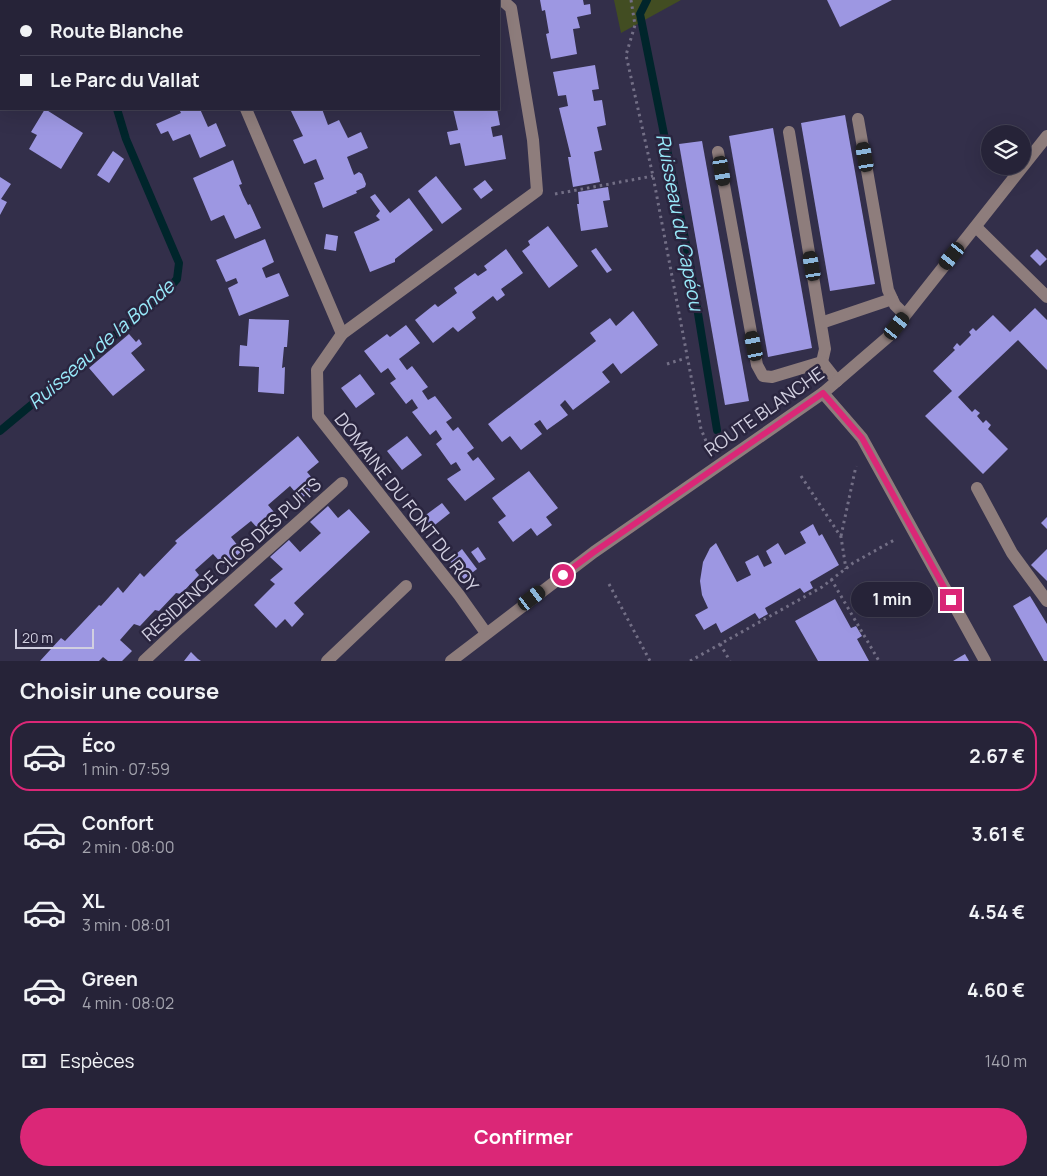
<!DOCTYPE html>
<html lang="fr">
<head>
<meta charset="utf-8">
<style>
  :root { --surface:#262338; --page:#2e2b40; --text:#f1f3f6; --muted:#a4a4ae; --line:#424053; --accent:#db2777 }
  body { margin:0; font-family:Manrope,sans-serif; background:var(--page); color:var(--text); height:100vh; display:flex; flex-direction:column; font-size:19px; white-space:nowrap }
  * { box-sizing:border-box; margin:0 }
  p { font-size:16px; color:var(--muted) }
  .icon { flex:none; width:28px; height:28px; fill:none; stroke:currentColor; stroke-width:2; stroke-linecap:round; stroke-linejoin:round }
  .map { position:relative; height:661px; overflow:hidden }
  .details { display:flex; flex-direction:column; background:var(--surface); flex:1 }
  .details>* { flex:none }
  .hud { position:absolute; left:0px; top:0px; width:500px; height:110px; box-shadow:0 5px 20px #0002,0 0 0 1px var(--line); display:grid; align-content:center; height:110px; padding:0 20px; background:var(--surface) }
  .controls { position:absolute; left:981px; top:125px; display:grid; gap:10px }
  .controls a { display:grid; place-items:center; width:50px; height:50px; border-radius:50%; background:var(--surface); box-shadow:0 5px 20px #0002,0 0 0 1px var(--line); font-size:25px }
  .scale { position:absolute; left:15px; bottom:12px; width:79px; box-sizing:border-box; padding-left:5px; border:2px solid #d1cfe0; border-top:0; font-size:14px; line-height:18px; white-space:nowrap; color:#d1cfe0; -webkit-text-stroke:4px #2a253f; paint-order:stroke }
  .end { position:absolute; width:22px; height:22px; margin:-11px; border:6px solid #db2777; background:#fff; box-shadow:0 0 0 2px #fff }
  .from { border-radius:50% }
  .bubble { position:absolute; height:35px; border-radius:18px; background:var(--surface); box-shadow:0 5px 20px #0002,0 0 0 1px var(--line); font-size:16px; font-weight:700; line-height:35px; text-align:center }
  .car { position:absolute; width:15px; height:30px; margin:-15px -8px; border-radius:6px; box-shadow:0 0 4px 1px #0007; background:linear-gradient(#222 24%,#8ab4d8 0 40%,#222 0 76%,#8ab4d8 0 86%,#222 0) }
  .hud b { display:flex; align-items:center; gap:18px; height:48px; font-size:19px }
  .hud b+b { border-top:1px solid var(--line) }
  .hud i { width:12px; height:12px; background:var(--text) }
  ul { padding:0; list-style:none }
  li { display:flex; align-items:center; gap:15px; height:70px; margin:0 10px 8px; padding:0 10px; border:2px solid transparent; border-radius:20px }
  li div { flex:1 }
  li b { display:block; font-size:19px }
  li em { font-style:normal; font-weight:700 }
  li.active { border-color:var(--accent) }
  li>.icon { width:45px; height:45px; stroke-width:1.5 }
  h2 { padding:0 20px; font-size:22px; line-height:60px }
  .pay { display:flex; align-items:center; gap:12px; height:55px; padding:0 20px; font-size:19px }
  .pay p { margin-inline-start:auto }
  .button { display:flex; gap:10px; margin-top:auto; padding:10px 20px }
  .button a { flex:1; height:58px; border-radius:30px; background:var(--accent); color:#fff; font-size:20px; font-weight:700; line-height:58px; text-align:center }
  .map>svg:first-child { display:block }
  .green { fill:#424d22 }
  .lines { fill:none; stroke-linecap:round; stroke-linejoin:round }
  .stream { stroke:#00252b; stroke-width:8 }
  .building { fill:#9d97e2 }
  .path { stroke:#736f86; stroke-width:3; stroke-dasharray:2.5 4; stroke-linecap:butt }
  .minor { stroke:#8e7d7c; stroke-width:12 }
  .route { stroke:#db2777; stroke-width:6 }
  .labels { text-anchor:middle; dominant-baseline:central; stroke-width:5; stroke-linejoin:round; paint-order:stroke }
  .street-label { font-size:18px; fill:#d1cfe0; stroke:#2a253f }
  .water-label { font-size:19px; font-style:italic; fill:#98eafa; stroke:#2a253f }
</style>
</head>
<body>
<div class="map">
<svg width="1047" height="661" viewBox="0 0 1047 661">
  <rect width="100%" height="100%" fill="#332f4a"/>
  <!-- green -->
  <path class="green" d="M614 0H681L621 33Z"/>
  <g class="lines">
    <!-- stream -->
    <g class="stream">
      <path d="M96 0V1"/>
      <path d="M647 0 640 14 690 264 717 430"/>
      <path d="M0 431 163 295 177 279 179 263 126 139 117 109"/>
    </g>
  </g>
  <!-- building -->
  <g class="building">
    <path d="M540 0H583L584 5 590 4 591 14 577 17 580 28 573 29 577 54 551 59 546 34 549 33 545 10 542 11Z"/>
    <path d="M827 0H892L840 27Z"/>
    <path d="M595 65 599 89 592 90 594 101 602 100 606 125 597 127 602 150 594 152 600 182 573 187 568 157H571L559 108 568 106 566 95 558 96 553 72Z"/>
    <path d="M45 109 83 133 61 169 29 149 37 135 31 132Z"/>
    <path d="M179 109H200L208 127 216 123 226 146 200 158 190 134 173 141 168 131 161 134 156 124 181 113Z"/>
    <path d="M290 109H322L328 125 339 120 348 138 361 132 368 148 347 157 354 175 359 172 362 174 366 184 365 187 356 191 357 193 323 208 314 183 324 179 316 159 304 164 293 140 303 136Z"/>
    <path d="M453 109H497L500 125 491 127 493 137 502 135 506 159 465 166 460 143 450 145 447 132 458 130Z"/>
    <path d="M845 115 875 284 830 291 801 123Z"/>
    <path d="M773 128 812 348 768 357 729 136Z"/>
    <path d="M702 141 749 401 725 405 679 144Z"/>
    <path d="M113 151 124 159 109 183 97 175Z"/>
    <path d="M233 160 242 184 239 185 243 195 248 205 250 204 261 228 235 239 224 215 211 221 193 178Z"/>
    <path d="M436 176 462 209 442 224 418 191Z"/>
    <path d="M0 177 11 184 1 199 7 202 0 215Z"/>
    <path d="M485 180 493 190 481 199 473 189Z"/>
    <path d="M608 187 610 200 603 201 608 227 581 231 577 204H579L578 192Z"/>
    <path d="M375 194 390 213 409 198 433 230 395 259V262L370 272 354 232 380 220 376 216 380 211 370 197Z"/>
    <path d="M548 226 578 266 549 288 522 251 530 245 528 241Z"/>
    <path d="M326 234 338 236 336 251 324 249Z"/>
    <path d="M265 239 274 262 262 268 266 278 279 273 289 296 239 316 228 288 238 283 236 278 226 282 216 260Z"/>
    <path d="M596 248 612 270 607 273 591 251Z"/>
    <path d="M506 249 523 273 501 289 505 295 497 301 493 296 472 312 476 318 458 332 453 327 433 343 415 320 435 304 438 307 457 293 454 288 475 273 478 276 487 270 484 266Z"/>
    <path d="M1037 249 1047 259 1040 266 1030 256Z"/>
    <path d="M1035 308 1047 320V370L1018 340 958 397 972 412 975 409 980 413 977 416 983 423 986 420 991 425 988 429 1008 449 983 474 925 416 952 391 933 371 955 350 953 348 957 343 960 346 971 335 969 332 973 328 976 331 993 315 1010 332Z"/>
    <path d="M633 311 658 345 621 374 613 363 602 372 610 382 573 410 565 400 560 405 568 415 547 430 540 420 534 424 542 434 521 450 510 436 502 442 488 424 596 341 590 333 610 318 616 326Z"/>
    <path d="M249 319 289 320 287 347H284L282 368 285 367 284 394 258 392 259 367 239 366 240 345 247 346Z"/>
    <path d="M406 325 420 343 399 359 407 370 412 366 428 387 422 391 428 400 435 396 452 418 446 422 453 431 458 427 474 448 467 453 473 461 478 457 495 479 465 501 447 479 461 470 456 462 451 465 436 444 442 439 436 430 430 435 412 412 418 408 412 399 406 404 390 383 396 379 388 368 381 373 364 351 387 334 390 337Z"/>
    <path d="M129 334 136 342 139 339 142 344 131 353 145 370 113 396 89 368Z"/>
    <path d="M360 374 375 394 356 408 341 388Z"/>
    <path d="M298 436 319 462 307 472 318 485 301 499 290 486 268 505 279 518 262 533 251 521 231 537 242 551 224 566 213 554 195 570 199 575 181 594 176 593 159 611 155 610 140 626 134 624 120 640 132 651 122 661H108L103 657 99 661H40L61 638 65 641 99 605 101 606 118 587 123 593 140 573 144 577 177 543 175 541Z"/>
    <path d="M407 436 422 455 402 470 387 451Z"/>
    <path d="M529 471 558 508 546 517 552 525 537 536 531 528 513 542 498 522 506 516 492 498Z"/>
    <path d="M442 503 450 513 431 528 423 517Z"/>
    <path d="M328 506 338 518 349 509 370 532 294 603 304 614 292 627 285 619 276 628 254 605 275 584 270 580 283 569 270 557 289 540 300 552 321 533 310 522Z"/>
    <path d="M1047 517V529L1041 523Z"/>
    <path d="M813 524 819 536 822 534 839 565 810 582 813 588 804 593 800 588 765 608 768 614 759 619 755 613 721 633 716 623 704 630 695 615 708 608 702 595 700 581 703 562 710 548 716 543 737 582 751 575 745 562 758 555 764 567 772 563 766 551 778 543 785 555 806 543 800 532Z"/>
    <path d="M478 547 486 559 479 563 471 552Z"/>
    <path d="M462 549 477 569 464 579 449 560Z"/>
    <path d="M1047 549V581L1031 565Z"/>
    <path d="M1030 596 1047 624V661H1044L1013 606Z"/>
    <path d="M835 599 851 628 856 626 862 636 857 639 869 661H818L795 621Z"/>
    <path d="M191 652 198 659 201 661H184Z"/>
    <path d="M965 654 969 661H953Z"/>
  </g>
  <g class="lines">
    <!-- path -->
    <g class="path">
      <path d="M631 0 635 25 626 55 653 176 701 429 708 446"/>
      <path d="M555 194 653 176"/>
      <path d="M667 364 686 358"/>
      <path d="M801 476 841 537 846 569"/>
      <path d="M841 536 856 466"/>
      <path d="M831 579 879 661"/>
      <path d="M609 584 650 661"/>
      <path d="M720 644 730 661"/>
      <path d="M690 661 822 587 853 563 896 539"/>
    </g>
    <!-- minor -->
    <g class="minor">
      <path d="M57 1 58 0"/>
      <path d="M214 1 215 0"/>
      <path d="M0 101 1 99"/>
      <path d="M246 109 342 334"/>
      <path d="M858 119 888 290 895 305 905 315"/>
      <path d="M789 132 825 349 822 362"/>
      <path d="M718 152 757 365 763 376 772 377 822 362 837 381"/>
      <path d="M976 227 1047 297"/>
      <path d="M821 323 892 299"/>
      <path d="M823 393 862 438 985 661"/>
      <path d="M977 488 1012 553 1047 601"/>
      <path d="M486 633 459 595 318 416 317 370 342 334 537 191 533 140 511 8 502 0"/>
      <path d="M144 661 175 632 342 483"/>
      <path d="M327 661 406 586"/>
      <path d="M451 661 594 552 823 393 888 337 1047 136"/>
    </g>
  </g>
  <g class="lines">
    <!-- route -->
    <path class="route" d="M563 575 594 552 823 393 862 438 951 600"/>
  </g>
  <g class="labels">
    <!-- street labels -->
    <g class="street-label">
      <text transform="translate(764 411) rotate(-35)">ROUTE BLANCHE</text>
      <text transform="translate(407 502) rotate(52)">DOMAINE DU FONT DU ROY</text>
      <text transform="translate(231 559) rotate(-42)">RESIDENCE CLOS DES PUITS</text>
    </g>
    <!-- water labels -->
    <g class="water-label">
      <text transform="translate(680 222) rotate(79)">Ruisseau du Capéou</text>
      <text transform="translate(101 344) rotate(-41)">Ruisseau de la Bonde</text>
    </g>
  </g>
</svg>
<div class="controls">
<a><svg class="icon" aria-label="layers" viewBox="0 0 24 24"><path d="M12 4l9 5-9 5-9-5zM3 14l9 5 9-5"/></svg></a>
</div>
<div class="scale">20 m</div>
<i class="end from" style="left:563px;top:575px"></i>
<i class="end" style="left:951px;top:600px"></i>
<div class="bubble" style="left:851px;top:582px;width:82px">1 min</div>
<i class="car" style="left:865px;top:157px;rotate:350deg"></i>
<i class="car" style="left:722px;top:171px;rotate:170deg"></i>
<i class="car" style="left:952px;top:256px;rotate:219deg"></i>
<i class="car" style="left:812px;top:266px;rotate:350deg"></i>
<i class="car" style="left:897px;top:326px;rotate:39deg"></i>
<i class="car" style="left:754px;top:346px;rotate:349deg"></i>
<i class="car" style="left:532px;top:598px;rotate:53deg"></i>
<div class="hud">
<b><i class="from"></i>Route Blanche</b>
<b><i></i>Le Parc du Vallat</b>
</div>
</div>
<section class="details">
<h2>Choisir une course</h2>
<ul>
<li class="active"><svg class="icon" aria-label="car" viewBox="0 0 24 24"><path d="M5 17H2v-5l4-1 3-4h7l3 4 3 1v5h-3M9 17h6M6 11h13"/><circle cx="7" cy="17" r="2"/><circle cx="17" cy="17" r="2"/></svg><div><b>Éco</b><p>1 min · 07:59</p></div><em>2.67 €</em></li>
<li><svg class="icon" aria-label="car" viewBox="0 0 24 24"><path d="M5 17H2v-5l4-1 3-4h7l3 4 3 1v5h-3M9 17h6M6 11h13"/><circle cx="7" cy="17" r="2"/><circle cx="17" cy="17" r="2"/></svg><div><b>Confort</b><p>2 min · 08:00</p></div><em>3.61 €</em></li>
<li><svg class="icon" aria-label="car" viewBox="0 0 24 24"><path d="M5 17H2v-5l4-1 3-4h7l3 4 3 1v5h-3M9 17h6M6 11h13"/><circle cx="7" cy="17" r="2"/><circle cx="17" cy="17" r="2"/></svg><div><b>XL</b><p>3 min · 08:01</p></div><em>4.54 €</em></li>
<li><svg class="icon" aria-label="car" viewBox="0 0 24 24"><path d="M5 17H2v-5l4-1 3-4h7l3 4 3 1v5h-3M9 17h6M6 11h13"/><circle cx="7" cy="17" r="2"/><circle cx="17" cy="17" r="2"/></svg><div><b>Green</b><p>4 min · 08:02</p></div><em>4.60 €</em></li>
</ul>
<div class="pay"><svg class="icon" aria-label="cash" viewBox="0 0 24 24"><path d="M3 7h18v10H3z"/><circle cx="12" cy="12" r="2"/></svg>Espèces<p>140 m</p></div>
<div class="button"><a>Confirmer</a></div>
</section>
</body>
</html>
